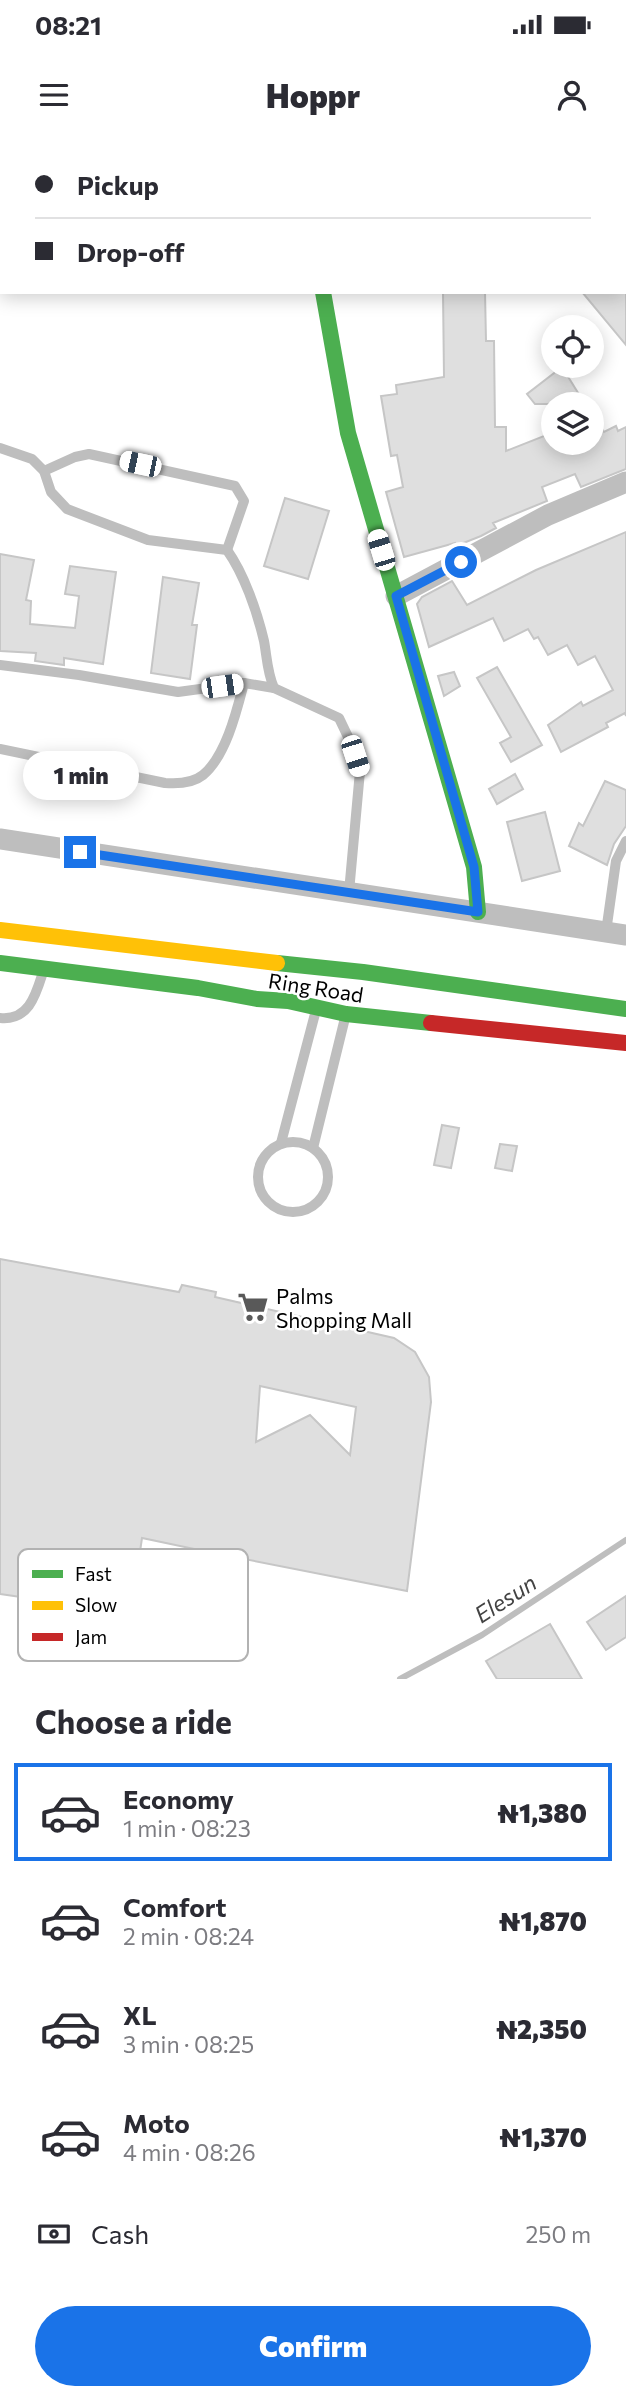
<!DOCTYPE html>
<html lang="en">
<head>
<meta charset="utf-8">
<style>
  :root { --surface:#fff; --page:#f7f7f7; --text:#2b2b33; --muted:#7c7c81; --line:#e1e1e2; --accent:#1a73e8 }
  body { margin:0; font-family:Commissioner,sans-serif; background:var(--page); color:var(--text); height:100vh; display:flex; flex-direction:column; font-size:26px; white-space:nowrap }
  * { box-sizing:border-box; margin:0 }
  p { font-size:23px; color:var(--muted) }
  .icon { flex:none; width:38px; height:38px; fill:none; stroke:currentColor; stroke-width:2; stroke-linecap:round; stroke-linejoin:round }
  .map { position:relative; height:1539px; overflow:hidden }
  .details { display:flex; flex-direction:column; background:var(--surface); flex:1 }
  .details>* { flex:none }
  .guide { position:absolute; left:0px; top:0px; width:626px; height:154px; box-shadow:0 4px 18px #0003; display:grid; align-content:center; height:154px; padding:0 35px; background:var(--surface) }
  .fabs { position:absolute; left:541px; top:175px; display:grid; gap:14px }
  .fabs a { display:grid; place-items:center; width:63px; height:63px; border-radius:50%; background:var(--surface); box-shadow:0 4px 18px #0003; font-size:35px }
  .end { position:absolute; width:32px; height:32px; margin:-16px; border:9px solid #1a73e8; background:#fff; box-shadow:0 0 0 4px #fff }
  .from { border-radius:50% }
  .bubble { position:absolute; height:49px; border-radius:24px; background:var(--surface); box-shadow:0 4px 18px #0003; font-size:23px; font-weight:800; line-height:49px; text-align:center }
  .car { position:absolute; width:21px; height:42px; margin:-21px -10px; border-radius:9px; box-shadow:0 0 5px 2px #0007; background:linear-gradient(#fff 24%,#345 0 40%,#fff 0 76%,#345 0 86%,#fff 0) }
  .guide b { display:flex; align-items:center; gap:24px; height:66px; font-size:26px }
  .guide b+b { border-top:2px solid var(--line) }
  .guide i { width:18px; height:18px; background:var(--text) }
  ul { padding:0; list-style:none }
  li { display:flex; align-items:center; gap:21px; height:98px; margin:0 14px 10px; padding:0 21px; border:4px solid transparent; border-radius:0px }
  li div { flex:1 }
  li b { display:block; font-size:26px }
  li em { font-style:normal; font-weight:800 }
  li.current { border-color:var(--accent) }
  li>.icon { width:63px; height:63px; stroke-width:1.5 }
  h2 { padding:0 35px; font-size:32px; line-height:84px }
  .pay { display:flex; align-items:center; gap:18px; height:77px; padding:0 35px; font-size:26px }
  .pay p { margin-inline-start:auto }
  .cta { display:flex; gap:14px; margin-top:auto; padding:14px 35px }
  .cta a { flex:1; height:80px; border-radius:42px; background:var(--accent); color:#fff; font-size:28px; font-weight:800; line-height:80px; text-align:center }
  .status { display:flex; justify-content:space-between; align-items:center; height:49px; padding:0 35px; background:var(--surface); direction:ltr }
  .status svg { height:19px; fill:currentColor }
  header { display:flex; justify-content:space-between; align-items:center; height:91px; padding:0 35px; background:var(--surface); font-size:32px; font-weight:800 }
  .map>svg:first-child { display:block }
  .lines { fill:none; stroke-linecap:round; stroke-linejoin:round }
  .stream { stroke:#bebebe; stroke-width:6 }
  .building { fill:#dfdfdf; stroke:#c6c6c6; stroke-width:2; fill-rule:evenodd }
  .lane { stroke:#bebebe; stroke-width:10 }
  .street { stroke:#bebebe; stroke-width:21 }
  .fast { stroke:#4caf50; stroke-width:16 }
  .slow { stroke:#ffc107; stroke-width:16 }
  .jam { stroke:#c62828; stroke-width:16 }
  .route { stroke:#1a73e8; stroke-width:9 }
  .labels { text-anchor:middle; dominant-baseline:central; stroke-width:5; stroke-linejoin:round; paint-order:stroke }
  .street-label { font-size:21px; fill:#000; stroke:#fff }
  .poi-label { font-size:21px; fill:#000; stroke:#fff; text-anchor:start }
  .water-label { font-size:23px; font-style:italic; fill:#434343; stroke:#fff }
  .key { fill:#fff; stroke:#b2b2b2; stroke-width:2 }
  .key-label { font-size:19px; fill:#000 }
</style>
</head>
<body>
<div class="status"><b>08:21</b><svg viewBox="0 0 49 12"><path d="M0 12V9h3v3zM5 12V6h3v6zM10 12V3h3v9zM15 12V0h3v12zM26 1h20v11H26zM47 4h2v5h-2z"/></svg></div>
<header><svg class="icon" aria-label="menu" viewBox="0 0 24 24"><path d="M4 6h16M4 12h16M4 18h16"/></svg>Hoppr<svg class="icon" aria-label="person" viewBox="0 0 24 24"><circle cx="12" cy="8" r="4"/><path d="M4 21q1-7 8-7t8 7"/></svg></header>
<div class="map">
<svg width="626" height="1539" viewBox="0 0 626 1539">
  <rect width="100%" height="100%" fill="#fff"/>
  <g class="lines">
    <!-- stream -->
    <path class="stream" d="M400 1539 482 1495 626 1400"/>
  </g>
  <!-- building -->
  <g class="building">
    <path d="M443 152H485L486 201H494L495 287H506V311L549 294 552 303H592V273L604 292 616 286 618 291 626 287V329L581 347 575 334 542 347 547 361 493 383 496 388 481 396 456 406 455 403 404 417 386 352 403 347 397 315 391 316 381 256 397 254 396 245 444 237Z"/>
    <path d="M582 152H626V205Z"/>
    <path d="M562 227 585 264H535L527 254Z"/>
    <path d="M285 358 329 371 308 439 264 426Z"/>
    <path d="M626 392V576L625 573 606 583 608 587 561 612 548 585 581 562 583 566 613 550 595 516 578 525 567 505 548 515 538 497 534 499 528 489 504 501 493 478 429 507 417 464 422 457 452 441 467 465 536 430Z"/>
    <path d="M0 414 34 420 26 460 31 461 30 484 75 488 79 456 65 454 70 426 116 432 103 524 64 518V525L35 521 36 513 0 511Z"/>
    <path d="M163 437 199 443 192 485H197L190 539 151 533Z"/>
    <path d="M497 527 542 605 511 622 500 603 511 597 477 538Z"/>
    <path d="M454 532 460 546 444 556 438 536Z"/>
    <path d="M515 634 523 649 497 664 489 649Z"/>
    <path d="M605 641 626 650V686L614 704 607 725 569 706 579 683 583 686Z"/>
    <path d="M545 672 560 731 522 741 507 682Z"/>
    <path d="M442 985 459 988 451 1028 434 1025Z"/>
    <path d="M500 1004 517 1006 512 1031 495 1028Z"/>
    <path d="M0 1119 179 1152 182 1145 216 1152 215 1157 394 1198 415 1212 429 1237 431 1262 407 1451 224 1415 221 1442 200 1439 204 1411 142 1398 131 1473 0 1454ZM260 1246 356 1267 350 1315 310 1275 256 1302Z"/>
    <path d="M626 1456V1497L606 1510 587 1482Z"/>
    <path d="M550 1484 582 1539H497L486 1521Z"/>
  </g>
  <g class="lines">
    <!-- lane -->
    <g class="lane">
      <path d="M0 308 32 319 44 331 51 352 67 369 148 400 227 410C244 434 257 471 264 501 267 517 267 532 274 548L339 578 350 601 360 631 349 752"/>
      <path d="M44 331 75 317 89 314 235 346 244 361 227 410"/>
      <path d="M0 525 79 535 178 552 244 543 274 548"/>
      <path d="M0 609 165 643C178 644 193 643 203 635 226 616 237 570 244 543"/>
      <path d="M606 792 616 721 626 701"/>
      <path d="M0 878C29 881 36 854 43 832"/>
      <circle cx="293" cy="1037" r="35"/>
      <path d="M281 1003 316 870"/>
      <path d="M313 1008 345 878"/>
    </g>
    <!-- street -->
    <g class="street">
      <path d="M247 0 248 2"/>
      <path d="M544 0 546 2"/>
      <path d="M311 2 316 0"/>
      <path d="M625 71 626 72"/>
      <path d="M396 456 548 375 626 342"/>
      <path d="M0 699 626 795"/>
    </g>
    <!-- fast -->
    <g class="fast">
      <path d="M323 152 348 293 474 727 478 772"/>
      <path d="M0 823 198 848 257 859 288 861 346 874 431 883"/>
      <path d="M277 823 363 832 626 869"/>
    </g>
    <!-- slow -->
    <path class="slow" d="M0 790 277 823"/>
    <!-- jam -->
    <path class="jam" d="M431 883 626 903"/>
  </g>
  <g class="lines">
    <!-- route -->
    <path class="route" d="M80 712 478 772 474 727 396 456 461 422"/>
  </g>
  <!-- icons -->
  <defs>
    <g id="supermarket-bare" transform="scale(2.415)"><path d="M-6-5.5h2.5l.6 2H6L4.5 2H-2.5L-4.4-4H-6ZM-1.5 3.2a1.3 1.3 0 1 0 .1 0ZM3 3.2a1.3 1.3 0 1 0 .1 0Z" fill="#595959" stroke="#fff" stroke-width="2.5" paint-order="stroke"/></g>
  </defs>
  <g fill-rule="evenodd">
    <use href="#supermarket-bare" x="253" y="1167"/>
  </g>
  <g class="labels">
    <!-- street labels -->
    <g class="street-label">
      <text transform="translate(316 847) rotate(9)">Ring Road</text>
    </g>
    <!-- poi labels -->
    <g class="poi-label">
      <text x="276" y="1155">Palms<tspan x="276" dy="24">Shopping Mall</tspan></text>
    </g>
    <!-- water labels -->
    <g class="water-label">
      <text transform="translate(505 1458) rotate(-33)">Elesun</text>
    </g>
  </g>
  <!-- legend -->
  <rect x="18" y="1409" width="230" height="112" rx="10" class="key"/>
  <rect x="32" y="1430" width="31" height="8" fill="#4caf50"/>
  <rect x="32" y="1461" width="31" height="9" fill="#ffc107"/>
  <rect x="32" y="1493" width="31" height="8" fill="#c62828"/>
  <g class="key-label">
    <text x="75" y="1441">Fast</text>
    <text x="75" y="1472">Slow</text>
    <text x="75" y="1504">Jam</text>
  </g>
</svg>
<div class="fabs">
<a><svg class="icon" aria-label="locate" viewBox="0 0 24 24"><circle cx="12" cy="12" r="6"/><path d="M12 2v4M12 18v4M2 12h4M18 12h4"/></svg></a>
<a><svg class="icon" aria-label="layers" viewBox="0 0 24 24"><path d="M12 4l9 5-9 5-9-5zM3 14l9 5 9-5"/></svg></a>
</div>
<i class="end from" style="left:461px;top:422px"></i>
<i class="end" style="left:80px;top:712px"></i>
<div class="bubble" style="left:23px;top:611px;width:116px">1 min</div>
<i class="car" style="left:140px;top:324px;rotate:282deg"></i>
<i class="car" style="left:381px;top:410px;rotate:343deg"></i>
<i class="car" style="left:222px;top:546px;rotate:82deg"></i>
<i class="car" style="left:355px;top:616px;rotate:162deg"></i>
<div class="guide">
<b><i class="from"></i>Pickup</b>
<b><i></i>Drop-off</b>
</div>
</div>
<section class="details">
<h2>Choose a ride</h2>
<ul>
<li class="current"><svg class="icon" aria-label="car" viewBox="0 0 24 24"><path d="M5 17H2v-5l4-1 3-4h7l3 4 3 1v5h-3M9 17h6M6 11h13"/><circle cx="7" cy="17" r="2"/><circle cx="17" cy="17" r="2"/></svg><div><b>Economy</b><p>1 min · 08:23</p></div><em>₦1,380</em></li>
<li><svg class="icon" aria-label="car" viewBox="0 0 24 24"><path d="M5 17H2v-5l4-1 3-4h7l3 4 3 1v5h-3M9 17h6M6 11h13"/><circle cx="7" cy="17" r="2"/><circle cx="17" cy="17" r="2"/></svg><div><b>Comfort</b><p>2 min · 08:24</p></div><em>₦1,870</em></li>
<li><svg class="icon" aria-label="car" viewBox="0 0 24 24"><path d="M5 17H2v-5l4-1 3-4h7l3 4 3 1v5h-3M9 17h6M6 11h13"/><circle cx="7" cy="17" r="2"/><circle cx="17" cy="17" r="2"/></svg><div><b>XL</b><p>3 min · 08:25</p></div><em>₦2,350</em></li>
<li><svg class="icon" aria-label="car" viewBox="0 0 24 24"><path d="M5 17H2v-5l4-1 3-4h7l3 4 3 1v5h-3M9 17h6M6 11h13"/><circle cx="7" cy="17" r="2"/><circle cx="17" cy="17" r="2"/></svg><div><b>Moto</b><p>4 min · 08:26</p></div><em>₦1,370</em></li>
</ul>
<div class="pay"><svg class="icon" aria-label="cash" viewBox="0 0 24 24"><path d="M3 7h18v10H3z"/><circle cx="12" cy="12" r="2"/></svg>Cash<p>250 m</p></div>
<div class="cta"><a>Confirm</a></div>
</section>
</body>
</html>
